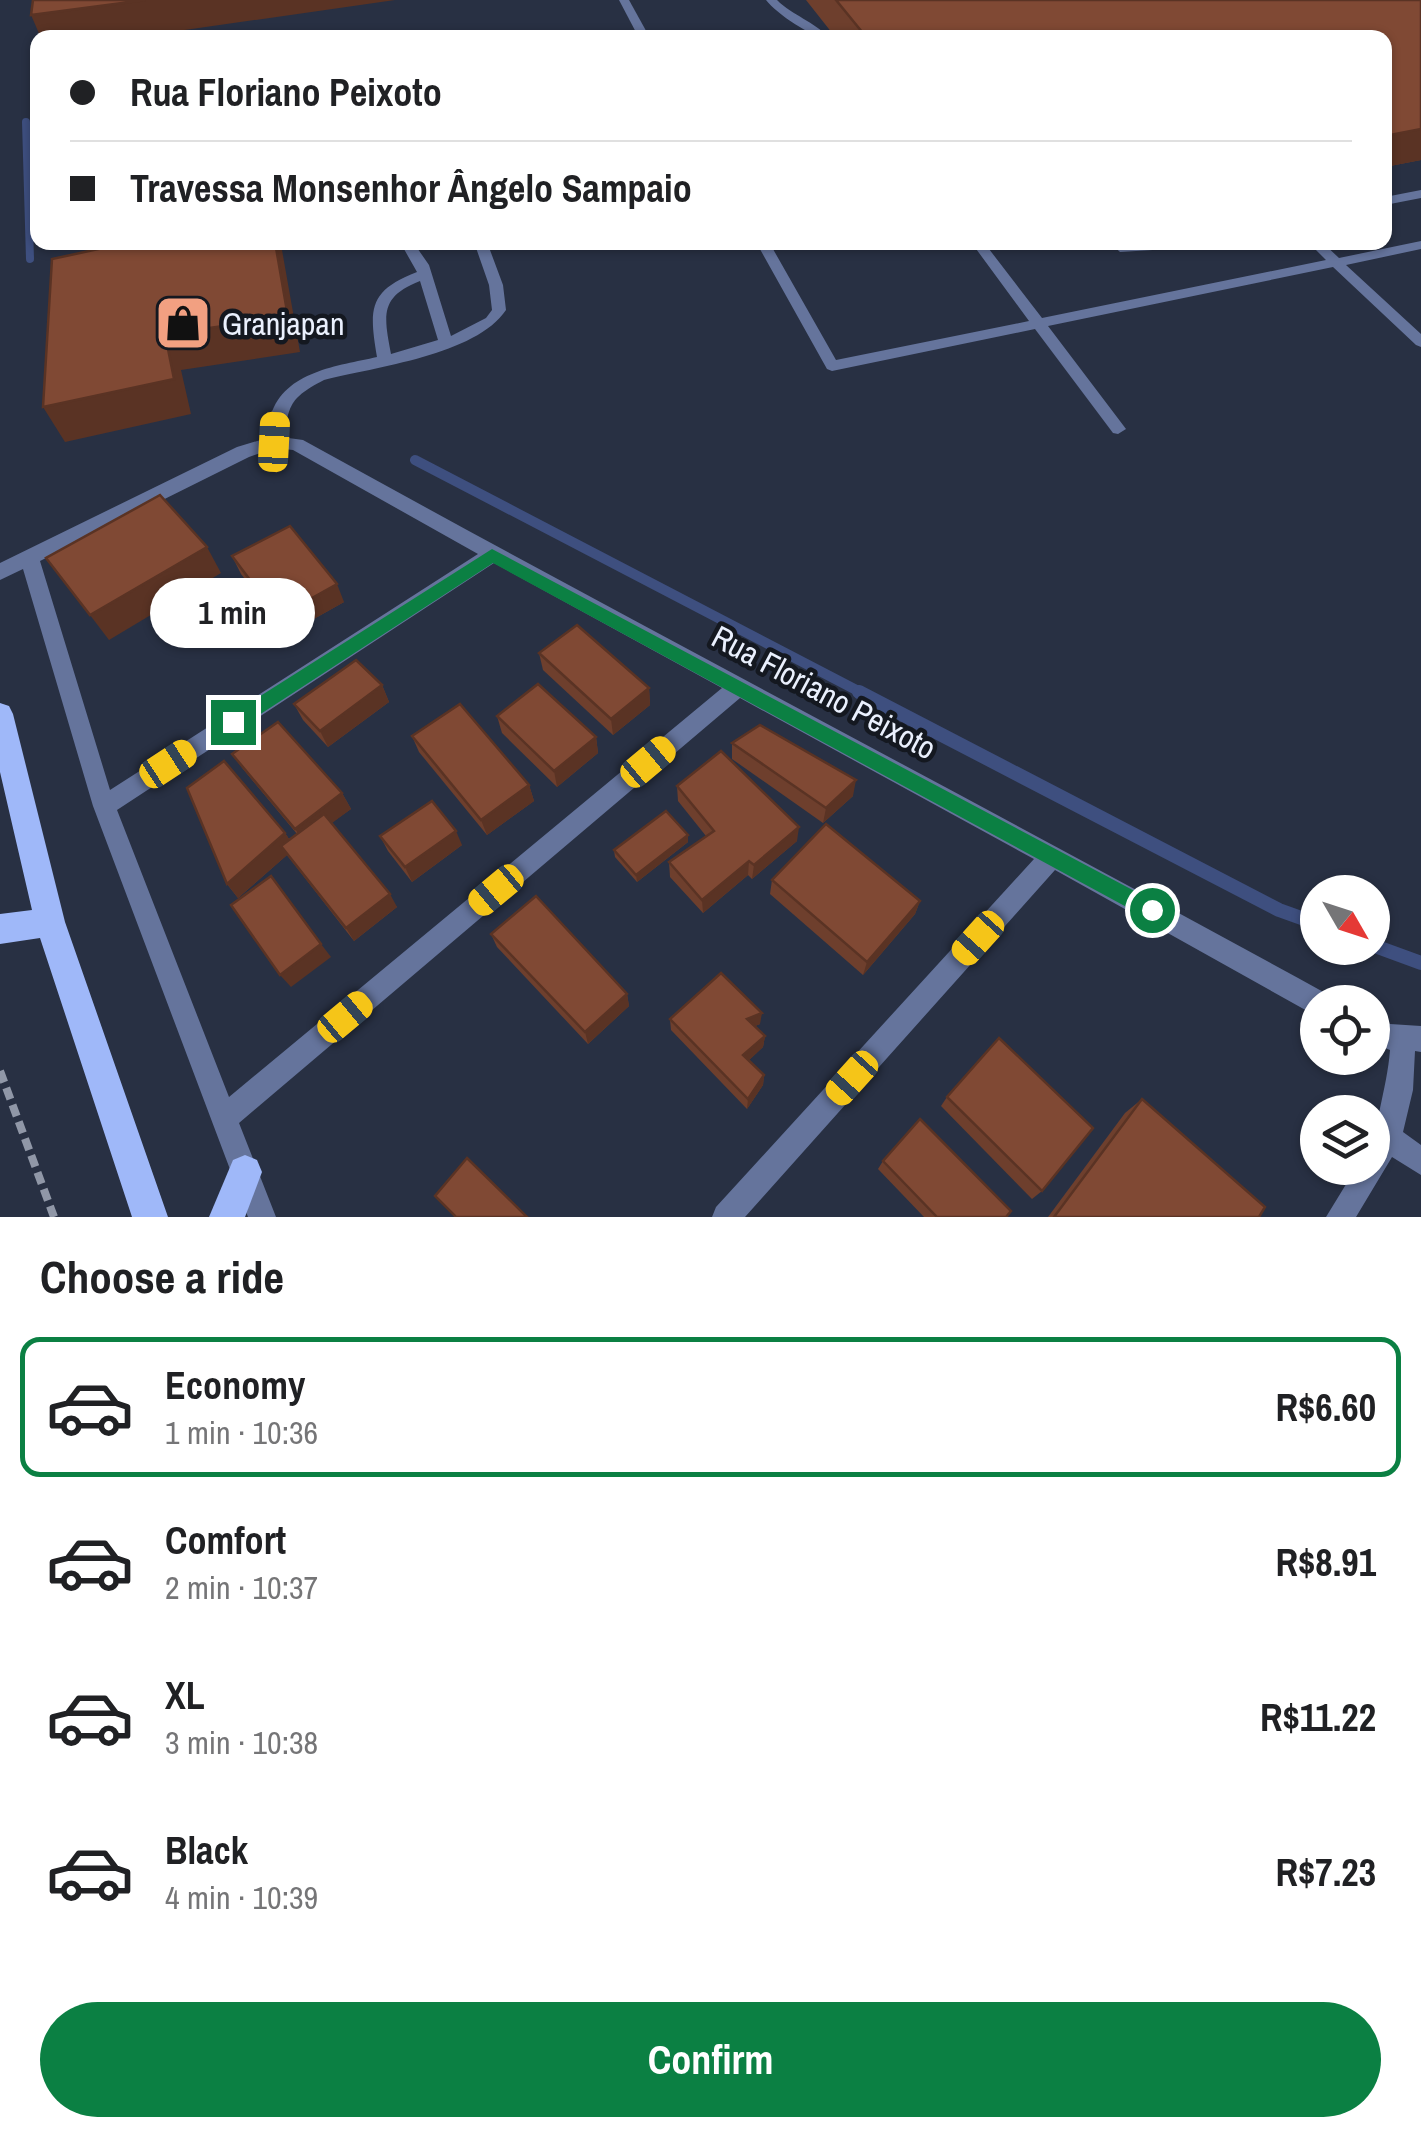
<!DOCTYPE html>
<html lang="en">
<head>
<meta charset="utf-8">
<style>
  :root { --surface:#fff; --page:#f2f2f2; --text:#202124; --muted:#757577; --line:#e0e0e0; --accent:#0b8043 }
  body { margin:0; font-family:"Archivo Narrow",sans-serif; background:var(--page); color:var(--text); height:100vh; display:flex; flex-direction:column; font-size:38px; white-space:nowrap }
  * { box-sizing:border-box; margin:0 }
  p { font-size:32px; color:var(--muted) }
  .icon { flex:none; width:55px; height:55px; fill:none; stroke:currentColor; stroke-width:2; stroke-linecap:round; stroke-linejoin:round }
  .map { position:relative; height:1217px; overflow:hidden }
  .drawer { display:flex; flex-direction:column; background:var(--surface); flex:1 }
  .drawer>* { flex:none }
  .top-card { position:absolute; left:30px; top:30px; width:1362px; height:220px; border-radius:20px; box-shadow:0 2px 8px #0004; display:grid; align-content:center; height:220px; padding:0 40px; background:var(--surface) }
  .needle { width:65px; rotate:129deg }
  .controls { position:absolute; left:1300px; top:875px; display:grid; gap:20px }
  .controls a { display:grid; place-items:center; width:90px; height:90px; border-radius:50%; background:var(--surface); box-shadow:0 2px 8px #0004; font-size:50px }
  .end { position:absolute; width:45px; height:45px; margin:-22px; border:12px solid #0b8043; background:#fff; box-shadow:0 0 0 5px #fff }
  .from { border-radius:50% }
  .bubble { position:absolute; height:70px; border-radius:35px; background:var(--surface); box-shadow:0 2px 8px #0004; font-size:32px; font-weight:700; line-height:70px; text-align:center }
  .car { position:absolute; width:30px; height:60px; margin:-30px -15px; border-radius:12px; box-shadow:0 0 8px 2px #0007; background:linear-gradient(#f5c518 24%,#345 0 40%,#f5c518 0 76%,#345 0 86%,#f5c518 0) }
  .top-card b { display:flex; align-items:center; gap:35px; height:95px; font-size:38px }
  .top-card b+b { border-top:2px solid var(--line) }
  .top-card i { width:25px; height:25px; background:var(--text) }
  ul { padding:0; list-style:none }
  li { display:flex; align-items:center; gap:30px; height:140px; margin:0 20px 15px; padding:0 20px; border:5px solid transparent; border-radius:20px }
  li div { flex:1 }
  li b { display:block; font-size:38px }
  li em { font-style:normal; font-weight:700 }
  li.selected { border-color:var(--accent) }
  li>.icon { width:90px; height:90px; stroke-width:1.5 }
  h2 { padding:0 40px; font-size:45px; line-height:120px }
  .primary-button { display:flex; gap:20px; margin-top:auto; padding:20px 40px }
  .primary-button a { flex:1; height:115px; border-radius:60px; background:var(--accent); color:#fff; font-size:40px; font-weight:700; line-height:115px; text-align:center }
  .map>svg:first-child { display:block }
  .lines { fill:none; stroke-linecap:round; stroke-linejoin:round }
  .stream-far2 { stroke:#3e4f7f; stroke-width:8 }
  .stream-far1 { stroke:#3e4f7f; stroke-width:10 }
  .stream { stroke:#3e4f7f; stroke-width:14 }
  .path { stroke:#9097a7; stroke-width:8; stroke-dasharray:12 6; stroke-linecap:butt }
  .lane { fill:#65749c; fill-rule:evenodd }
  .street { fill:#65749c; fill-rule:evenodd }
  .primary { fill:#9fb8f9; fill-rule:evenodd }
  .wall { fill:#6e3f2d }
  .shaded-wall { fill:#5a3324 }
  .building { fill:#804934; stroke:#5a3324; stroke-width:2.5 }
  .route { fill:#0b8043 }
  .labels { text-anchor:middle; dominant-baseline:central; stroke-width:9; stroke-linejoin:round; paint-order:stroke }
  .poi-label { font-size:32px; fill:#eaf0fd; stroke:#141820; text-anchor:start }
  .street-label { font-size:32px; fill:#eaf0fd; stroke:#141820 }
</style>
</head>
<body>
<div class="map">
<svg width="1421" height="1217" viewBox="0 0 1421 1217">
  <rect width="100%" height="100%" fill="#283043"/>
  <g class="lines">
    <!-- stream-far2 -->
    <path class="stream-far2" d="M26 122 30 259"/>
    <!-- stream-far1 -->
    <path class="stream-far1" d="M415 460 864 694"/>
    <!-- stream -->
    <g class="stream">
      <path d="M859 692 1279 910 1318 924"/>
      <path d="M1372 945 1421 963"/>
    </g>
    <!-- path -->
    <path class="path" d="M0 1071 54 1217"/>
    <!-- lane -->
    <g class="lane">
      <path d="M619 0H629L650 38H639Z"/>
      <path d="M766 0H777C793 16 814 21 829 38 812 38 777 14 766 0Z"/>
      <path d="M1421 190V198L1385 205V197Z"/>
      <path d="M1421 241V249L1346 265 1421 334V347L1416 345 1333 267 1048 326 1123 425 1126 429 1118 434 1113 433 1035 329 832 371 827 369 756 242H769L836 360 1029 321 971 242H1010L989 249 1042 318 1326 260 1308 242H1322L1339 258Z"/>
      <path d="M400 242H413L429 265 451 336 486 318 492 310 489 285 474 242H487L503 285 506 310C476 355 375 367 324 380 283 401 292 408 280 446H268C266 436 267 426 271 415 285 371 338 366 377 357 369 309 368 291 417 272ZM420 281 438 340 391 354C384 316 379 297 420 281Z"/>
      <path d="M1109 242H1200L1185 248 1120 252Z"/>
    </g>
    <!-- street -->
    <g class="street">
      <path d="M274 436 303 440C643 628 987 807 1327 994L1330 1002H1318V1015L1309 1012 1055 870 745 1217H712L716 1207 1034 859 740 698 239 1123 276 1217H248L93 806 23 569 0 580V563L237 447ZM274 448 293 450 478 554 110 790 40 561 249 457ZM494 563 722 688 229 1097 117 810Z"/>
      <path d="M1372 1016 1390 1024 1421 1026V1052L1415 1051 1413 1090 1403 1132 1421 1145V1175L1392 1157 1356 1217H1326L1356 1168H1372C1372 1128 1387 1090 1390 1050L1372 1043Z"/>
    </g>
    <!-- primary -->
    <g class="primary">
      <path d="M0 703 9 706 13 714 65 922 168 1217H132L40 938 0 944V914L32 910 0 772Z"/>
      <path d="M245 1155 257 1160 262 1172 245 1217H209L233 1160Z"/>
    </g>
  </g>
  <!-- wall -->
  <g class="wall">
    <path d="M806 0H1421V160L1385 167V38H836Z"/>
    <path d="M232 556 344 602 287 634 241 574Z"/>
    <path d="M539 653 649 688 650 705 613 735 543 670Z"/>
    <path d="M382 685 389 702 328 747 303 720 294 704Z"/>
    <path d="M497 716 596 737 598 753 557 787 502 733Z"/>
    <path d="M412 736 529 785 534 801 487 835 419 752Z"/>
    <path d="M732 743 853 796 823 823 732 759Z"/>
    <path d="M232 754 342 793 351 809 331 823 397 907 354 941 287 855 238 898 227 884 285 833 289 839 297 834 243 769Z"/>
    <path d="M677 786 797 841 752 879 748 875 703 913 670 877 669 862 706 836 678 801Z"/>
    <path d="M688 835V842L637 882 615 857 614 850Z"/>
    <path d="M380 836 462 845 412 882 388 851Z"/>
    <path d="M772 880 920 901 915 914 863 975 770 894Z"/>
    <path d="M491 934 627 994 629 1006 588 1044 497 947Z"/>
    <path d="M670 1019 760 1024 755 1026 765 1036 763 1047 749 1060 764 1075 763 1085 747 1109 671 1030Z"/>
    <path d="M947 1097 1042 1191 1032 1199 941 1106Z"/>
    <path d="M1142 1099 1259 1217H1048L1125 1113Z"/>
    <path d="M883 1161 1006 1217H924L878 1169Z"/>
  </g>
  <!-- shaded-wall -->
  <g class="shaded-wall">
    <path d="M145 0H395L129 38H41L31 15Z"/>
    <path d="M1421 129V160L1385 167V136Z"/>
    <path d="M275 242H280L282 250 300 352 181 370 191 414 65 442 43 407Z"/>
    <path d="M207 547 221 573 109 640 90 615Z"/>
    <path d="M337 584 344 602 287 634 278 617Z"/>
    <path d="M382 685 389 702 328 747 320 731Z"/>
    <path d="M649 688 650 705 613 735 611 719Z"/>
    <path d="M596 737 598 753 557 787 554 771Z"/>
    <path d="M856 780 853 796 823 823 826 808Z"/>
    <path d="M529 785 534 801 487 835 481 820Z"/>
    <path d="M342 793 351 809 305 843 295 829Z"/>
    <path d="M799 827 797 841 752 879 754 865Z"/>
    <path d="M456 831 462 845 412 882 405 867Z"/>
    <path d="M285 833 295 848 238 898 227 884Z"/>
    <path d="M688 835V842L637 882 636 875Z"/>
    <path d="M749 861 748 875 703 913 702 900Z"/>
    <path d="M390 894 397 907 354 941 346 928Z"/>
    <path d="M920 901 915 914 863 975 867 962Z"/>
    <path d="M321 944 331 957 291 987 280 975Z"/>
    <path d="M627 994 629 1006 588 1044 585 1032Z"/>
    <path d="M762 1013 760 1024 746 1030 747 1019Z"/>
    <path d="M765 1036 763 1047 743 1066V1055Z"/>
    <path d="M764 1075 763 1085 747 1109 748 1099Z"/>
  </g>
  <!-- building -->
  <g class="building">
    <path d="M33 0H145L31 15Z"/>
    <path d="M836 0H1421V129L1385 136V38H867Z"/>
    <path d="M131 242H275L288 317 165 334 174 379 43 407 52 259Z"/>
    <path d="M160 495 207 547 90 615 46 558Z"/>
    <path d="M290 526 337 584 278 617 232 556Z"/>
    <path d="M577 625 649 688 611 719 539 653Z"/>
    <path d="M356 660 382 685 320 731 294 704Z"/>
    <path d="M538 684 596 737 554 771 497 716Z"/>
    <path d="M460 704 529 785 481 820 412 736Z"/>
    <path d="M278 722 342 793 295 829 232 754Z"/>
    <path d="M760 725 856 780 826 808 732 743Z"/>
    <path d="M721 751 799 827 754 865 749 861 702 900 669 862 714 831 677 786Z"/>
    <path d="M224 761 285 833 227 884 187 788Z"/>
    <path d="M432 801 456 831 405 867 380 836Z"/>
    <path d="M666 811 688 835 636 875 614 850Z"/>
    <path d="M324 814 390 894 346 928 281 846Z"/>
    <path d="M826 824 920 901 867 962 772 880Z"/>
    <path d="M271 876 321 944 280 975 231 905Z"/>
    <path d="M536 896 627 994 585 1032 491 934Z"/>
    <path d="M721 973 762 1013 747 1019 765 1036 743 1055 764 1075 748 1099 670 1019Z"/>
    <path d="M999 1038 1093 1128 1042 1191 947 1097Z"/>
    <path d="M1142 1099 1265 1207 1259 1217H1054Z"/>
    <path d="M920 1119 1011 1211 1006 1217H937L883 1161Z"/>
    <path d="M467 1158 527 1217H456L435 1196Z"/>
  </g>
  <!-- route -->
  <path class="route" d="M492 549 1159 904V917H1145L493 563 239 728H227V717Z"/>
  <!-- icons -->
  <defs>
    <g id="shop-square" transform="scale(2.875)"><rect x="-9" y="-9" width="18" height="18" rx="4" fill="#f2a081" stroke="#141820"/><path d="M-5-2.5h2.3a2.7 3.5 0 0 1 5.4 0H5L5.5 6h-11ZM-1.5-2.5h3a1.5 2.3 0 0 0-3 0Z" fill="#111"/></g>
  </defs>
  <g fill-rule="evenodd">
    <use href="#shop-square" x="183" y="323"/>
  </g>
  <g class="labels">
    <!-- poi labels -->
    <g class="poi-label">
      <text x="222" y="323">Granjapan</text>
    </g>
    <!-- street labels -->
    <g class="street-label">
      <text transform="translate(824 692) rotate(28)">Rua Floriano Peixoto</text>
    </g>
  </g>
</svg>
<div class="controls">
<a><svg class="needle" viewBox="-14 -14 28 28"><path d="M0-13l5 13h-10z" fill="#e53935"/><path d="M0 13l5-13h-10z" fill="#757577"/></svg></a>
<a><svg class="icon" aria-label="locate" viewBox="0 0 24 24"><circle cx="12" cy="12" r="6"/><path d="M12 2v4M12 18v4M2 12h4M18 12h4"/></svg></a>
<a><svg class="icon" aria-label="layers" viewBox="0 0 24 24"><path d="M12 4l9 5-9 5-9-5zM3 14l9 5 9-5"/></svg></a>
</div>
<i class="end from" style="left:1152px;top:910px"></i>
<i class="end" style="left:233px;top:722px"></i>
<div class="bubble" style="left:150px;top:578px;width:165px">1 min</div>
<i class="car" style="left:274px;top:442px;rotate:3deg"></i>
<i class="car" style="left:648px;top:762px;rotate:50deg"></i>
<i class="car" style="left:168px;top:764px;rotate:57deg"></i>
<i class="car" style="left:496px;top:890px;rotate:230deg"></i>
<i class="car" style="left:978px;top:938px;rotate:222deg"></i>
<i class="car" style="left:345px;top:1017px;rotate:50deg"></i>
<i class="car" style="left:852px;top:1078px;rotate:222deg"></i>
<div class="top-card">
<b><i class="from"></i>Rua Floriano Peixoto</b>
<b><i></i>Travessa Monsenhor Ângelo Sampaio</b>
</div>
</div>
<section class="drawer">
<h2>Choose a ride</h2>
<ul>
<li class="selected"><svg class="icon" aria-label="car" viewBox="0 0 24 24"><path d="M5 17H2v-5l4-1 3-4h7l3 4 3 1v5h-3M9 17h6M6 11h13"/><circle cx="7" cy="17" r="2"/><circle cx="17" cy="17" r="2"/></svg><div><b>Economy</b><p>1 min · 10:36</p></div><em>R$6.60</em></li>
<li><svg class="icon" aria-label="car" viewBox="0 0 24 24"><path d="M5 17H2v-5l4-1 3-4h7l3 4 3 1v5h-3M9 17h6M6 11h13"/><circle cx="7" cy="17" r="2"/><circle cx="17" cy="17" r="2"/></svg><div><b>Comfort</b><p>2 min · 10:37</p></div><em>R$8.91</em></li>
<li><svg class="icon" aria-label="car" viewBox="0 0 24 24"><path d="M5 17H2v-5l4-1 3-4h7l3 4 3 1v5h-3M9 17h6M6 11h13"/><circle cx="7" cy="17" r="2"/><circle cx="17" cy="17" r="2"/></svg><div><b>XL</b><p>3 min · 10:38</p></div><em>R$11.22</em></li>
<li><svg class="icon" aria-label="car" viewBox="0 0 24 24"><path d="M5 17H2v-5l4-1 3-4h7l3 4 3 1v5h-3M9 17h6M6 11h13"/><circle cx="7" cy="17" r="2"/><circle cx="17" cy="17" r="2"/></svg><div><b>Black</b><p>4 min · 10:39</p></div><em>R$7.23</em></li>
</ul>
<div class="primary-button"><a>Confirm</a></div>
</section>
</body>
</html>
